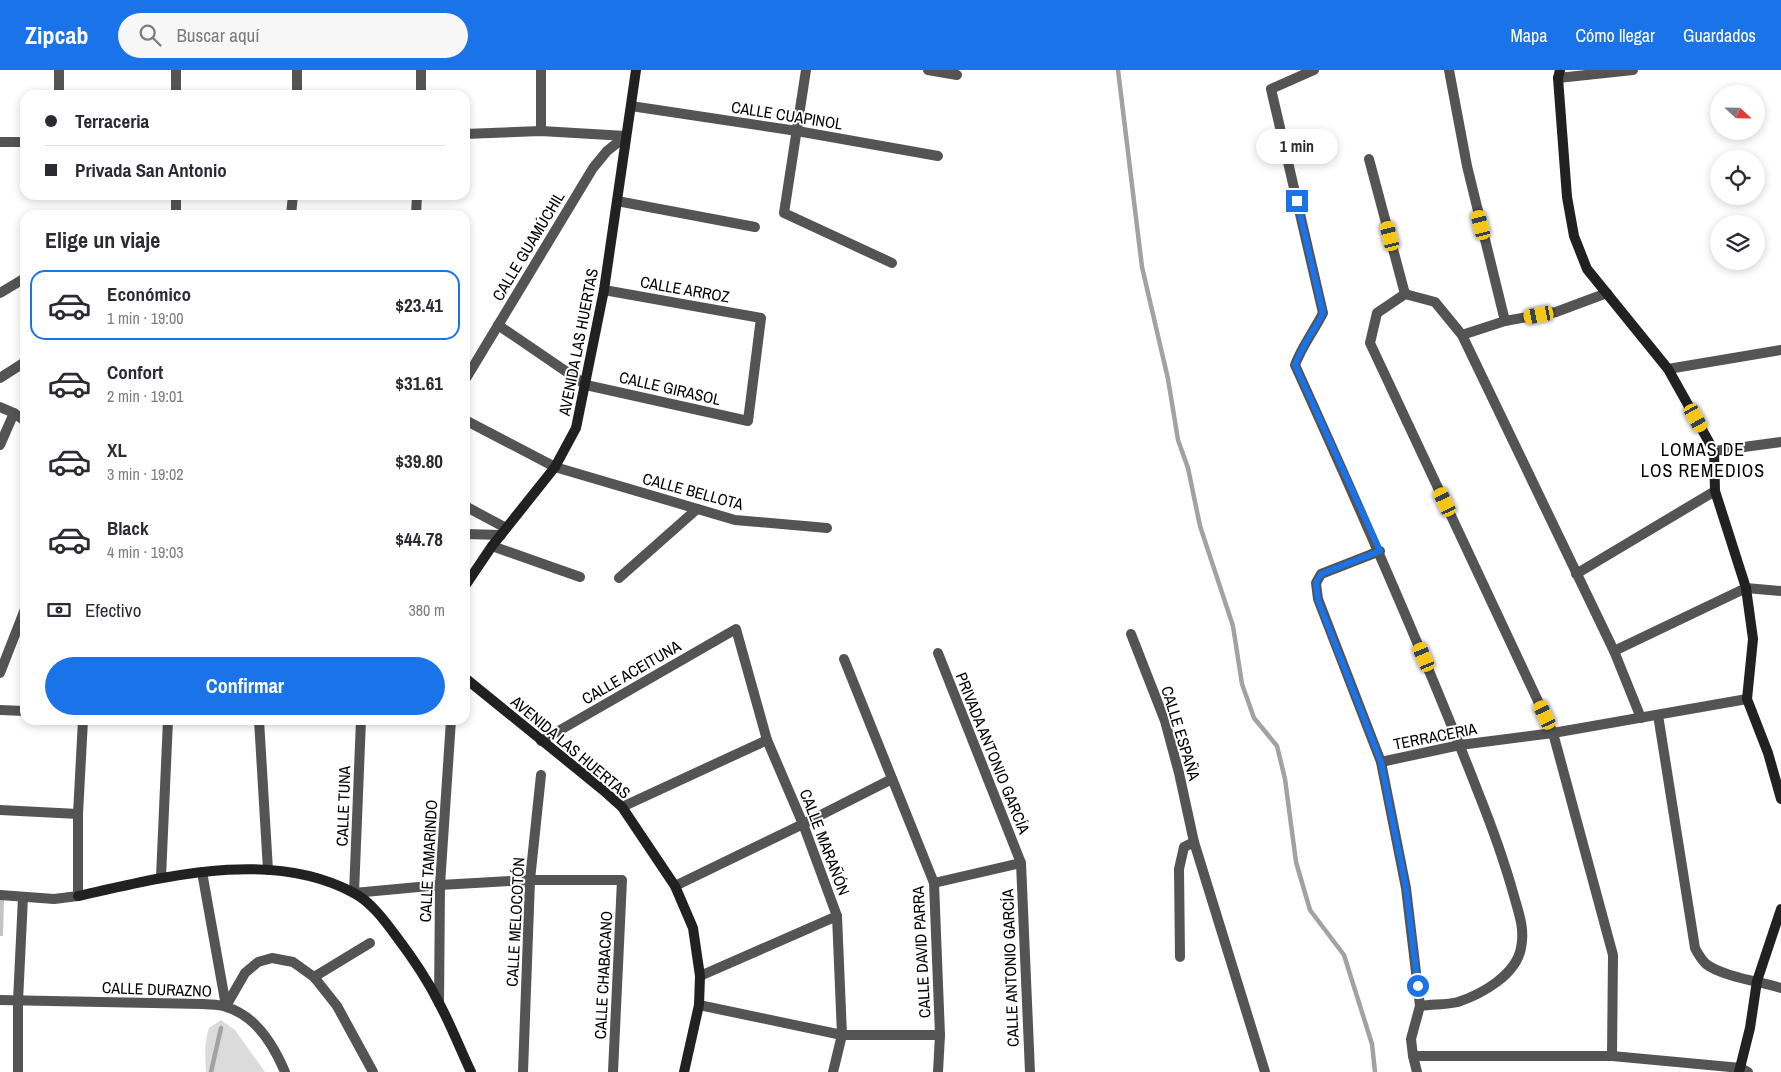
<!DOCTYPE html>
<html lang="es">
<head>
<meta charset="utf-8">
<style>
  :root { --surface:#fff; --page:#f7f7f7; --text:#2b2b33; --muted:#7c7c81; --line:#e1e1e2; --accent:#1a73e8 }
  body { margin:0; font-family:"Archivo Narrow",sans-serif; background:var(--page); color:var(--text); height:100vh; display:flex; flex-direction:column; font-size:19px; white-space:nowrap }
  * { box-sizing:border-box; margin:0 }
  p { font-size:16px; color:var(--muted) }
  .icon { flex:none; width:28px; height:28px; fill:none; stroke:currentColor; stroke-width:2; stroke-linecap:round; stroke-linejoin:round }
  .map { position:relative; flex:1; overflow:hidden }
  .panel { position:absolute; left:20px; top:140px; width:450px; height:515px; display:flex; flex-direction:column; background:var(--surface); border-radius:15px; box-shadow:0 2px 8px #0003 }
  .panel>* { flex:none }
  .guide { position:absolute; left:20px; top:20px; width:450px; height:110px; border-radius:15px; box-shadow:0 2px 8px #0003; display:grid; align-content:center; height:110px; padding:0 25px; background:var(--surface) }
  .needle { width:32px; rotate:112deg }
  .controls { position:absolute; left:1710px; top:15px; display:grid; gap:10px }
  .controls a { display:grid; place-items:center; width:55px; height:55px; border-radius:50%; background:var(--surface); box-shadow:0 2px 8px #0003; font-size:25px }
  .end { position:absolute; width:22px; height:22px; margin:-11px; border:6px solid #1a73e8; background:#fff; box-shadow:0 0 0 2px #fff }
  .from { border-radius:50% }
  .bubble { position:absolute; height:35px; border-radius:18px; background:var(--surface); box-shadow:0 2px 8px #0003; font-size:16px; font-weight:800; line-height:35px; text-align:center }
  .car { position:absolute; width:15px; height:30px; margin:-15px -8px; border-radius:6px; box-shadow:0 0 4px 1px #0007; background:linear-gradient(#f5c518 24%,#345 0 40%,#f5c518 0 76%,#345 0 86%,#f5c518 0) }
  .guide b { display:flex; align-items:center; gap:18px; height:48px; font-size:19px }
  .guide b+b { border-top:1px solid var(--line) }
  .guide i { width:12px; height:12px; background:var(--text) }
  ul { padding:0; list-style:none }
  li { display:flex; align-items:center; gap:15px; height:70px; margin:0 10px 8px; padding:0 15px; border:2px solid transparent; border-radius:15px }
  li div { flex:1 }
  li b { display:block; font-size:19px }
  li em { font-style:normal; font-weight:800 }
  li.on { border-color:var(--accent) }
  li>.icon { width:45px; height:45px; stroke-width:1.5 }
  h2 { padding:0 25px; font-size:22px; line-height:60px }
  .pay { display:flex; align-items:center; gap:12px; height:55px; padding:0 25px; font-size:19px }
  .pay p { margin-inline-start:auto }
  .cta { display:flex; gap:10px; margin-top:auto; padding:10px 25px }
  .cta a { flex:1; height:58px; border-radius:30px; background:var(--accent); color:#fff; font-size:20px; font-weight:800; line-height:58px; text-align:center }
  header { display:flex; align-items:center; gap:30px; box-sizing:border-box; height:70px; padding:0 25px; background:var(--accent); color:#fff }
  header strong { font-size:24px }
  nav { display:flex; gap:28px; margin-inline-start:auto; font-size:18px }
  .search { width:350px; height:45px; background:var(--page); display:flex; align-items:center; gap:12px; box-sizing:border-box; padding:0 18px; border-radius:28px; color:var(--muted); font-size:19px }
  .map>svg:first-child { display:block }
  .green { fill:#dbdbdb }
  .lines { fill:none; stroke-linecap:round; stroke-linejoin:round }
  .stream { stroke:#a2a2a2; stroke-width:4.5 }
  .building { fill:#c4c4c4 }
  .street { stroke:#545454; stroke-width:10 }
  .secondary { stroke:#212121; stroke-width:10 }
  .route { stroke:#1a73e8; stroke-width:6 }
  .labels { text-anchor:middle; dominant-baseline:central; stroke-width:4; stroke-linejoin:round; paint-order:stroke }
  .street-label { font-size:16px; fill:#000; stroke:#fff }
  .neighbourhood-label { font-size:18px; letter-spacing:1px; fill:#000; stroke:#fff }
</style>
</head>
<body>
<header>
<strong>Zipcab</strong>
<div class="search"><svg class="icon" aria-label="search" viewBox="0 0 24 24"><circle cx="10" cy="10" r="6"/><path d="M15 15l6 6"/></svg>Buscar aquí</div>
<nav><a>Mapa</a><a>Cómo llegar</a><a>Guardados</a></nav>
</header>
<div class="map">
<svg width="1781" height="1002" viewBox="0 0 1781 1002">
  <rect width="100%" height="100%" fill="#fff"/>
  <!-- green -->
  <path class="green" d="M221 950 235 960 265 1002H206C205 987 204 972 209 958Z"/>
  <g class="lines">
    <!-- stream -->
    <g class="stream">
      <path d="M1118 0 1142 197 1168 309 1178 370 1188 398 1200 456 1233 556 1242 614 1254 648 1277 676 1285 709 1296 792 1310 840 1344 885 1372 974 1375 1002"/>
      <path d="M211 1002 221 958"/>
    </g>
  </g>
  <!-- building -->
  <path class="building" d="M0 830H4L3 866H0Z"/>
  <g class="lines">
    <!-- street -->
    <g class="street">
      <path d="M59 0V25"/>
      <path d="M297 0V25"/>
      <path d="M421 0V25"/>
      <path d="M541 0V61"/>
      <path d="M806 0 784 143 892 193"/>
      <path d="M928 0 957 5"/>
      <path d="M1314 0 1271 19 1323 243C1314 261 1302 276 1295 295 1359 436 1422 578 1478 722 1492 757 1504 790 1514 826 1519 844 1525 859 1521 878 1516 905 1482 924 1458 932 1446 935 1432 934 1420 936"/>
      <path d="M1449 0 1467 96 1505 251"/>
      <path d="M1558 8 1633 0"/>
      <path d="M176 25V0"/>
      <path d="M631 36 797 61 938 86"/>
      <path d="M465 64 541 61 626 66"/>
      <path d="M0 72H25"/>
      <path d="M1369 89 1405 224"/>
      <path d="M176 125V145"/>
      <path d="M617 131 755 157"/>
      <path d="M291 145 293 125"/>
      <path d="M416 145 417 125"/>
      <path d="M0 223 25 208"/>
      <path d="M498 255 586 315 748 351 761 248 604 220"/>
      <path d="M1462 265 1505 251 1556 242 1607 223"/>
      <path d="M1668 299 1781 280"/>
      <path d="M0 308 25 292"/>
      <path d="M465 310 593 98 607 81 626 66"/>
      <path d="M0 337 14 343 25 351"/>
      <path d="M465 350 555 397 735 450 827 458"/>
      <path d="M0 375 14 343"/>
      <path d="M1714 381 1781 372"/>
      <path d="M465 436 506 458"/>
      <path d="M465 464 501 465"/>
      <path d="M492 476 580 507"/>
      <path d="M1380 481 1321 504 1316 513 1318 529 1381 692 1406 818 1420 936 1411 969 1413 986 1417 1002"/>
      <path d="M1576 504 1715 421"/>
      <path d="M619 508 697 439"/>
      <path d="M1131 564 1165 651 1179 703 1194 772 1265 1002"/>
      <path d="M1614 581 1746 518 1781 521"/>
      <path d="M938 583 1021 793 1030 1002"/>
      <path d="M844 589 934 813 940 965 938 1002"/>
      <path d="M0 603 25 539"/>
      <path d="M0 640 25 641"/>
      <path d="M1658 645 1695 878C1698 884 1701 889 1706 894 1721 906 1762 912 1781 918"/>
      <path d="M259 650 268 800"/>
      <path d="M361 650 354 823 440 815 530 810H622L613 1002"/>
      <path d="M541 671 736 559 767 670 803 754 837 846 842 965 833 1002"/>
      <path d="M1381 692 1460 675 1553 663 1747 629"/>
      <path d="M622 737 767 670"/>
      <path d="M0 740 78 744"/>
      <path d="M202 802 226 936"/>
      <path d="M161 807 168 650"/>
      <path d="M934 813 1021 793"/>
      <path d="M675 816 803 754 892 709"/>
      <path d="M0 825 54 829 78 826V744L83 650"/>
      <path d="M1180 887 1179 799 1184 777 1194 772"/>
      <path d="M700 906 837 846"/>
      <path d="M314 907 370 873"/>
      <path d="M0 930 203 934C210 935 219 934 226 937 255 945 274 976 285 1002"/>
      <path d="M439 933 440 815 451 650"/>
      <path d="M699 935 842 965H940"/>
      <path d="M226 936 245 903 258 892 272 888 293 892 314 907 337 936 373 1002"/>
      <path d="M1413 986H1612L1741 998 1748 1002"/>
      <path d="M1612 986 1613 885 1553 663 1370 273 1377 243 1405 224 1435 232 1462 265 1614 581 1641 648"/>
      <path d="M18 1002V931L23 827"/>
      <path d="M523 1002 530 810 541 705"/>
    </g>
    <!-- secondary -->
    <g class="secondary">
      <path d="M1560 0 1558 8 1567 127 1574 166 1587 199 1668 299 1714 381 1715 421 1746 518 1753 569 1747 629 1768 683 1781 729"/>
      <path d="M465 516 492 476 555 397 576 358 604 220 636 0"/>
      <path d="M465 608 603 720 622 737 675 816 693 858 700 906 699 935 684 1002"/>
      <path d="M78 826C164 807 271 778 354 823 371 832 385 851 396 866 412 887 427 909 439 933 451 955 460 979 471 1002"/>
      <path d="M1739 1002 1750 958 1757 911 1781 839"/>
    </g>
  </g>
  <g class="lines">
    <!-- route -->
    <path class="route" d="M1297 131 1323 243C1314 261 1302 276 1295 295L1380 481 1321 504 1316 513 1318 530 1381 692 1406 818 1418 916"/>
  </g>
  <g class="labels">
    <!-- street labels -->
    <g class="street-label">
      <text transform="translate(787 45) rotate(9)">CALLE CUAPINOL</text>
      <text transform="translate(528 176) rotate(-59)">CALLE GUAMÚCHIL</text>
      <text transform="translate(685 219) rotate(10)">CALLE ARROZ</text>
      <text transform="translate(578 272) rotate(-79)">AVENIDA LAS HUERTAS</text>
      <text transform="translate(670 318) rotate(13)">CALLE GIRASOL</text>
      <text transform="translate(693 421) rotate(15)">CALLE BELLOTA</text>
      <text transform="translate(631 602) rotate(-30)">CALLE ACEITUNA</text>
      <text transform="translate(1181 663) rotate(73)">CALLE ESPAÑA</text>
      <text transform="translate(1435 666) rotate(-11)">TERRACERIA</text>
      <text transform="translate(571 677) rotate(40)">AVENIDA LAS HUERTAS</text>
      <text transform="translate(993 683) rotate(68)">PRIVADA ANTONIO GARCÍA</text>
      <text transform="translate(343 736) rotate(-88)">CALLE TUNA</text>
      <text transform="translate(825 772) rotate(69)">CALLE MARAÑÓN</text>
      <text transform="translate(428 791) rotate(-87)">CALLE TAMARINDO</text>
      <text transform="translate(515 852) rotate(-87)">CALLE MELOCOTÓN</text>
      <text transform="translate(921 882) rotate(-93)">CALLE DAVID PARRA</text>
      <text transform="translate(1010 898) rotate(-92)">CALLE ANTONIO GARCÍA</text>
      <text transform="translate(603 905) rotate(-87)">CALLE CHABACANO</text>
      <text transform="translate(157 919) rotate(2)">CALLE DURAZNO</text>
    </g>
    <!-- neighbourhood labels -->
    <g class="neighbourhood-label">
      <text x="1703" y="379">LOMAS DE<tspan x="1703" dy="21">LOS REMEDIOS</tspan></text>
    </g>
  </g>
</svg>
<div class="controls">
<a><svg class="needle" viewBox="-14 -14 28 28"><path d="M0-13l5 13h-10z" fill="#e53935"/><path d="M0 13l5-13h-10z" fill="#7c7c81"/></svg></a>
<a><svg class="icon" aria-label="locate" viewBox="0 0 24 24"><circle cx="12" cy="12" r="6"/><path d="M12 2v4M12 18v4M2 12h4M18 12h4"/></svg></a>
<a><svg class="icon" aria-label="layers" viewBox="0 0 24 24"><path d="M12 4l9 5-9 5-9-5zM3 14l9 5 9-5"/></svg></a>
</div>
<i class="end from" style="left:1418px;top:916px"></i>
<i class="end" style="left:1297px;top:131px"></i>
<div class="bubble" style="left:1256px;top:59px;width:82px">1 min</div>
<i class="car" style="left:1481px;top:155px;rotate:346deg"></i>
<i class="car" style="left:1390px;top:166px;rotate:346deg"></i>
<i class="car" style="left:1539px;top:245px;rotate:259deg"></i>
<i class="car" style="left:1696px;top:348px;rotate:151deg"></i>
<i class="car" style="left:1445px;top:432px;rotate:335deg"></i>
<i class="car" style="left:1424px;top:587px;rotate:337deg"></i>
<i class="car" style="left:1545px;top:645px;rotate:335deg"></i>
<div class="guide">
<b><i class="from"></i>Terraceria</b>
<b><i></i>Privada San Antonio</b>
</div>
<section class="panel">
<h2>Elige un viaje</h2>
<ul>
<li class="on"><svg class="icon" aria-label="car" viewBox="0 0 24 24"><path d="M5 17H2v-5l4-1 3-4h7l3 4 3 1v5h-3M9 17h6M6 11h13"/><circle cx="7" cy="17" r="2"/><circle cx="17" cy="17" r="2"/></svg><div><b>Económico</b><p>1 min · 19:00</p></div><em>$23.41</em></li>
<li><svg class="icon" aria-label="car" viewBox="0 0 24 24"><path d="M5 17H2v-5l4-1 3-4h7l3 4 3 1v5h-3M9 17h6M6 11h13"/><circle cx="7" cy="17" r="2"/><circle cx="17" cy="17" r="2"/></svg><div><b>Confort</b><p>2 min · 19:01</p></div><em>$31.61</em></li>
<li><svg class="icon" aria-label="car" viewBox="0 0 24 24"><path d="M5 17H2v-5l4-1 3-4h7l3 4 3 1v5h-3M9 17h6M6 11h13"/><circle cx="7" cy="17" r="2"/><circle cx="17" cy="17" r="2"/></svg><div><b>XL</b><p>3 min · 19:02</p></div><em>$39.80</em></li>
<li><svg class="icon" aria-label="car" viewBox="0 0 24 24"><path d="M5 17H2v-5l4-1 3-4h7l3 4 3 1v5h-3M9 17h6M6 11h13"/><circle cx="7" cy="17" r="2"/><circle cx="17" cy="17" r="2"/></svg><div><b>Black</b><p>4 min · 19:03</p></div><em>$44.78</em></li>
</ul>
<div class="pay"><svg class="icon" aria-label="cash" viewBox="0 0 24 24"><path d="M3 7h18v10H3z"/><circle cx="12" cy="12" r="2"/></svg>Efectivo<p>380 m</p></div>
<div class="cta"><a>Confirmar</a></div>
</section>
</div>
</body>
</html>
